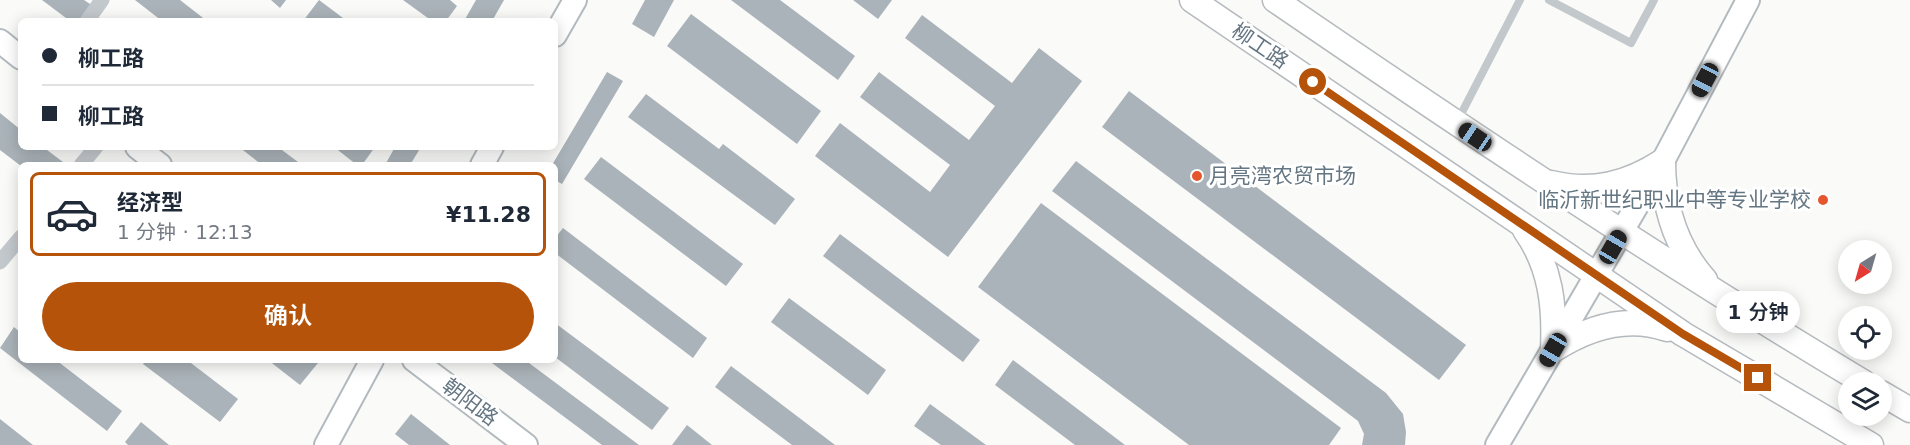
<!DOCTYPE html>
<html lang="zh">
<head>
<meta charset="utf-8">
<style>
  :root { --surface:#fff; --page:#f2f2f3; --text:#1f2937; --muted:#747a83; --line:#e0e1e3; --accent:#b45309 }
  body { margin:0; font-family:"DejaVu Sans","Noto Sans SC",sans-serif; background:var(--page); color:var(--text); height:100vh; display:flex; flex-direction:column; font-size:22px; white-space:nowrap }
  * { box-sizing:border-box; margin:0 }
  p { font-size:20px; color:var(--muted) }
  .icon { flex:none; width:33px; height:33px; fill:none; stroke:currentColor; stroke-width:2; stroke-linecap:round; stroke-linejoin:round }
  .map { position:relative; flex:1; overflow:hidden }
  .details { position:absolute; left:18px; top:162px; width:540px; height:201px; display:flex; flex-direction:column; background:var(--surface); border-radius:9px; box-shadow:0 3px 15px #0003 }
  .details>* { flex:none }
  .top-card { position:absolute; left:18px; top:18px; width:540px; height:132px; border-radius:9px; box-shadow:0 3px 15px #0003; display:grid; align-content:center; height:132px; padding:0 24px; background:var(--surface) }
  .needle { width:39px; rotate:217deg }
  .tools { position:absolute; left:1838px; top:240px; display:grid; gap:12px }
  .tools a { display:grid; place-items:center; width:54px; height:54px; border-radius:50%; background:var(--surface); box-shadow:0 3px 15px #0003; font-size:30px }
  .end { position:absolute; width:27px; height:27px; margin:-14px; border:8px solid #b45309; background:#fff; box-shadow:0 0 0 3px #fff }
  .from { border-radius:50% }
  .bubble { position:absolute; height:42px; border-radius:21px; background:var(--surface); box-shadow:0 3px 15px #0003; font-size:20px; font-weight:600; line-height:42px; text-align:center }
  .car { position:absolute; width:18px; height:36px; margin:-18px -9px; border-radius:8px; box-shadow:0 0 4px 2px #0007; background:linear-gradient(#222 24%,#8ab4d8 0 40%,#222 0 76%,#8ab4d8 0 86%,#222 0) }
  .top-card b { display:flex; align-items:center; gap:21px; height:57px; font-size:22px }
  .top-card b+b { border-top:2px solid var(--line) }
  .top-card i { width:15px; height:15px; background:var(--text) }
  ul { padding:10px 0 0; list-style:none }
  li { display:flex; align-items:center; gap:18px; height:84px; margin:0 12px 9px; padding:0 12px; border:3px solid transparent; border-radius:9px }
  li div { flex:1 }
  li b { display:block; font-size:22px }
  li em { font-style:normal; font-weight:600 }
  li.on { border-color:var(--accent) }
  li>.icon { width:54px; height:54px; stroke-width:1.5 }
  .button { display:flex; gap:12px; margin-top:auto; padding:12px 24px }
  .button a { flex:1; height:69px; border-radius:36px; background:var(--accent); color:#fff; font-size:24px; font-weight:600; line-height:69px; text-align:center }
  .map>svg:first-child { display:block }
  .building { fill:#aab3b9 }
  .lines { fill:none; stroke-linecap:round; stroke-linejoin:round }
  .secondary-casing { stroke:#b3babf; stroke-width:26 }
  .primary-casing { stroke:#b5babe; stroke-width:27 }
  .lane { stroke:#c3c8cc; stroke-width:8 }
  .street { stroke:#c3c8cc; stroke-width:15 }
  .secondary { stroke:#fff; stroke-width:22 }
  .primary { stroke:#fff; stroke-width:24 }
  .route { stroke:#b45309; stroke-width:8 }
  .poi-dot { fill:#e4572e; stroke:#fff; stroke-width:2 }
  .labels { text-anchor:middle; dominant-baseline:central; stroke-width:6; stroke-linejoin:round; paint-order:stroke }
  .street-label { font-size:21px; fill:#657683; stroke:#fff }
  .poi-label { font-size:21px; fill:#657683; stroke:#fff; text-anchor:start }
</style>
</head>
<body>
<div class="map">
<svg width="1910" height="445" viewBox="0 0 1910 445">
  <rect width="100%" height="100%" fill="#fafaf8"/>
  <!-- building -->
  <g class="building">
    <path d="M42 0H84L93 6 82 21H70Z"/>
    <path d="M135 0H180L207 21H162Z"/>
    <path d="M271 0H286L280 8Z"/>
    <path d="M319 0 347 21H303Z"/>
    <path d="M403 0H450L457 6 446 21H432Z"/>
    <path d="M476 0H504L492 21H464Z"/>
    <path d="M645 0H674L654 37 632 24Z"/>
    <path d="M731 0H780L855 56 838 80Z"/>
    <path d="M853 0H892L878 19Z"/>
    <path d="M691 14 821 111 797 144 667 46Z"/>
    <path d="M922 15 1012 83 1039 48 1082 81 948 257 815 156 840 123 930 192 950 165 860 97 879 72 969 140 995 106 905 38Z"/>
    <path d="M607 72 623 81 562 184 555 180V165H552Z"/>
    <path d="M1129 91 1466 345 1439 380 1102 127Z"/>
    <path d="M646 94 719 149 723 144 795 199 775 225 628 117Z"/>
    <path d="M0 113 21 130V147H43L67 165 21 166 0 150Z"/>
    <path d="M239 147H278L302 165H262Z"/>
    <path d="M334 147H375L362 165H357Z"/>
    <path d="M395 147H421L410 165H385Z"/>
    <path d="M601 157 743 264 726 286 584 179Z"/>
    <path d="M1076 161 1386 393 1403 414 1406 432 1405 445H1362L1364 434 1358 421 1052 191Z"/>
    <path d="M1041 203 1341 428 1329 445H1189L978 287Z"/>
    <path d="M563 228 707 338 693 358 555 253V238Z"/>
    <path d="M840 234 980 340 963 362 823 256Z"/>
    <path d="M789 298 886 370 868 395 771 322Z"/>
    <path d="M555 323 669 408 652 430 555 357Z"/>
    <path d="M14 327 21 333V360H56L122 411 107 431 0 348Z"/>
    <path d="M146 360H187L238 399 220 422 143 364Z"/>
    <path d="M268 360H315L318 363 300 385Z"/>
    <path d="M488 360H525L639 445H602Z"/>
    <path d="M1013 360 1125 445H1075L995 385Z"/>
    <path d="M731 366 835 445H792L715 387Z"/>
    <path d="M930 404 986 445H941L914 426Z"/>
    <path d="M411 414 450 445H409L395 434Z"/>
    <path d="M0 419 33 445H0Z"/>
    <path d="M141 422 169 445H128L125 442Z"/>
    <path d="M687 425 712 445H672Z"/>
  </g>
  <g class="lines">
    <!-- secondary casing -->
    <g class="secondary-casing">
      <g id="secondary">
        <path d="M555 35 575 0"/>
        <path d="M0 41 21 58"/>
        <path d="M137 147 160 165"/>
        <path d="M482 165 492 147"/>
        <path d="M414 360 526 445"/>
        <path d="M326 445 372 360"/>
        <path d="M1497 445 1663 161 1748 0"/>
      </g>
    </g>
    <!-- primary casing -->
    <g class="primary-casing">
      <g id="primary">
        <path d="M1192 0 1683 334 1871 445"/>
        <path d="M1275 0C1468 132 1662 262 1863 382"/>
        <path d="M1663 161C1663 205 1675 246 1705 280"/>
        <path d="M1551 183C1592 193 1628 184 1663 161"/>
        <path d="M1525 230C1551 267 1555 306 1553 350"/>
        <path d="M1553 350C1587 328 1627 315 1667 329"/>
        <path d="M1881 393 1910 410"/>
      </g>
    </g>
    <!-- lane -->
    <g class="lane">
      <path d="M1549 0 1631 43 1654 0"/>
      <path d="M1458 120 1520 0"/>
    </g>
    <!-- street -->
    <g class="street">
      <path d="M87 21 102 0"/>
      <path d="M81 165 96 147"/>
      <path d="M0 262 21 237"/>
    </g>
    <!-- secondary -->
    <use href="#secondary" class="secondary"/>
    <!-- primary -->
    <use href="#primary" class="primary"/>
  </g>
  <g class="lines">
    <!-- route -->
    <path class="route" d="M1313 82 1683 334 1758 378"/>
  </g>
  <!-- markers -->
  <g class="poi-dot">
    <circle cx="1197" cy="176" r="6"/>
    <circle cx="1823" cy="200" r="6"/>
  </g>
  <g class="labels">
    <!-- street labels -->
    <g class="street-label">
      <text transform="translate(1260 46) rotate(34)">柳工路</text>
      <text transform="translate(470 402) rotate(37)">朝阳路</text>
    </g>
    <!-- poi labels -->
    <g class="poi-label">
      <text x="1209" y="176">月亮湾农贸市场</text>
      <text x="1811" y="200" text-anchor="end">临沂新世纪职业中等专业学校</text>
    </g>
  </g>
</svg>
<div class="tools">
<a><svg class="needle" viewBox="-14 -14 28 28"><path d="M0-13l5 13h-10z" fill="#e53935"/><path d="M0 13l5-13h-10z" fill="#747a83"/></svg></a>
<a><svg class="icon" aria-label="locate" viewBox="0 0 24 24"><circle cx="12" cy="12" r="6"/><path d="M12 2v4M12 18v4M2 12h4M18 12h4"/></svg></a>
<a><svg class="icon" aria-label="layers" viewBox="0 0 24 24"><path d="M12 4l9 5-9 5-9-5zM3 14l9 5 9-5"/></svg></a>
</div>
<i class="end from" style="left:1313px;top:82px"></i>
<i class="end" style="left:1758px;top:378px"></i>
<div class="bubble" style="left:1716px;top:291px;width:84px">1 分钟</div>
<i class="car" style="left:1705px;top:80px;rotate:208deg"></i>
<i class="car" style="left:1475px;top:137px;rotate:304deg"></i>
<i class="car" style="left:1613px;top:247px;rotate:30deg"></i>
<i class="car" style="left:1553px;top:350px;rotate:210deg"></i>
<div class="top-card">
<b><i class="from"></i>柳工路</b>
<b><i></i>柳工路</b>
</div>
<section class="details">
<ul>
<li class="on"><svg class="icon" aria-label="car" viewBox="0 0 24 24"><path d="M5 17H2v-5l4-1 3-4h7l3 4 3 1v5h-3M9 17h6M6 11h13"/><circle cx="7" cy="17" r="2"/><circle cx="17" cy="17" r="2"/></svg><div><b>经济型</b><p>1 分钟 · 12:13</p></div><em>¥11.28</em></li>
</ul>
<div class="button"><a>确认</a></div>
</section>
</div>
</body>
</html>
